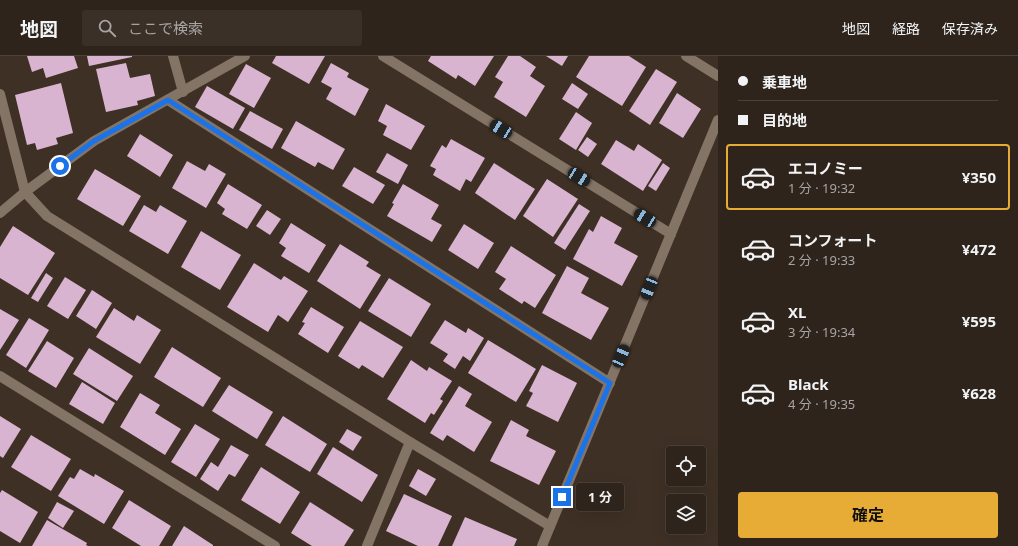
<!DOCTYPE html>
<html lang="ja">
<head>
<meta charset="utf-8">
<style>
  :root { --surface:#2e241b; --page:#3a3028; --text:#f1f3f6; --muted:#a7a4a3; --line:#49413a; --accent:#e7ac36 }
  body { margin:0; font-family:"Noto Sans","Noto Sans JP",sans-serif; background:var(--page); color:var(--text); height:100vh; display:flex; flex-direction:column; font-size:15px; white-space:nowrap }
  * { box-sizing:border-box; margin:0 }
  p { font-size:13px; color:var(--muted) }
  .icon { flex:none; width:22px; height:22px; fill:none; stroke:currentColor; stroke-width:2; stroke-linecap:round; stroke-linejoin:round }
  .map { position:relative; flex:1; overflow:hidden }
  .details { display:flex; flex-direction:column; background:var(--surface); width:300px }
  .details>* { flex:none }
  .hud { display:grid; align-content:center; height:88px; padding:0 20px; background:var(--surface) }
  .fabs { position:absolute; left:666px; top:390px; display:grid; gap:8px }
  .fabs a { display:grid; place-items:center; width:40px; height:40px; border-radius:4px; background:var(--surface); box-shadow:0 4px 16px #0002,0 0 0 1px var(--line); font-size:20px }
  .end { position:absolute; width:18px; height:18px; margin:-9px; border:5px solid #1a73e8; background:#fff; box-shadow:0 0 0 2px #fff }
  .from { border-radius:50% }
  .bubble { position:absolute; height:28px; border-radius:4px; background:var(--surface); box-shadow:0 4px 16px #0002,0 0 0 1px var(--line); font-size:13px; font-weight:700; line-height:28px; text-align:center }
  .car { position:absolute; width:12px; height:24px; margin:-12px -6px; border-radius:5px; box-shadow:0 0 3px 1px #0007; background:linear-gradient(#222 24%,#8ab4d8 0 40%,#222 0 76%,#8ab4d8 0 86%,#222 0) }
  .hud b { display:flex; align-items:center; gap:14px; height:38px; font-size:15px }
  .hud b+b { border-top:1px solid var(--line) }
  .hud i { width:10px; height:10px; background:var(--text) }
  ul { padding:0; list-style:none }
  li { display:flex; align-items:center; gap:12px; height:66px; margin:0 8px 6px; padding:0 12px; border:2px solid transparent; border-radius:4px }
  li div { flex:1 }
  li b { display:block; font-size:15px }
  li em { font-style:normal; font-weight:700 }
  li.on { border-color:var(--accent) }
  li>.icon { width:36px; height:36px; stroke-width:1.5 }
  .primary-button { display:flex; gap:8px; margin-top:auto; padding:8px 20px }
  .primary-button a { flex:1; height:46px; border-radius:4px; background:var(--accent); color:#111; font-size:16px; font-weight:700; line-height:46px; text-align:center }
  header { display:flex; align-items:center; gap:24px; box-sizing:border-box; height:56px; padding:0 20px; background:var(--surface); border-bottom:1px solid var(--line) }
  header strong { font-size:19px }
  nav { display:flex; gap:22px; margin-inline-start:auto; font-size:14px }
  .search { width:280px; height:36px; background:var(--page); display:flex; align-items:center; gap:10px; box-sizing:border-box; padding:0 14px; border-radius:4px; color:var(--muted); font-size:15px }
  main { display:flex; flex:1; min-height:0 }
  .map>svg:first-child { display:block }
  .building { fill:#d9b4d1 }
  .lines { fill:none; stroke-linecap:round; stroke-linejoin:round }
  .minor { stroke:#837466; stroke-width:10 }
  .route { stroke:#1a73e8; stroke-width:5 }
</style>
</head>
<body>
<header>
<strong>地図</strong>
<div class="search"><svg class="icon" aria-label="search" viewBox="0 0 24 24"><circle cx="10" cy="10" r="6"/><path d="M15 15l6 6"/></svg>ここで検索</div>
<nav><a>地図</a><a>経路</a><a>保存済み</a></nav>
</header>
<main>
<div class="map">
<svg width="718" height="490" viewBox="0 0 718 490">
  <rect width="100%" height="100%" fill="#3e3024"/>
  <!-- building -->
  <g class="building">
    <path d="M27 0H74L78 12 46 22 43 12 32 16Z"/>
    <path d="M87 0H132V1L89 10Z"/>
    <path d="M276 0H325L309 28 272 7Z"/>
    <path d="M431 0H494L475 30 458 19 456 23 428 5Z"/>
    <path d="M508 0H520L536 11 530 20 545 30 526 61 494 41 503 26 495 21Z"/>
    <path d="M546 0H568L562 10Z"/>
    <path d="M589 0H629L646 11 622 50 576 21Z"/>
    <path d="M126 7 130 22 150 18 155 40 137 45 138 49 106 56 96 13Z"/>
    <path d="M331 7 349 17 347 21 369 33 355 60 326 43 332 32 321 26Z"/>
    <path d="M246 8 271 22 254 52 229 38Z"/>
    <path d="M656 13 677 26 650 69 629 55Z"/>
    <path d="M61 27 73 77 56 82 58 88 37 94 35 87 27 89 15 39Z"/>
    <path d="M572 27 588 38 578 53 562 43Z"/>
    <path d="M207 30 245 52 233 73 195 51Z"/>
    <path d="M677 37 701 53 683 82 659 67Z"/>
    <path d="M386 48 425 70 411 94 383 79 387 70 378 65Z"/>
    <path d="M250 55 283 73 272 93 239 74Z"/>
    <path d="M576 56 592 67 576 94 559 83Z"/>
    <path d="M296 65 345 93 333 114 318 106 315 111 281 92Z"/>
    <path d="M140 78 173 99 160 121 127 100Z"/>
    <path d="M587 81 597 88 588 101 578 94Z"/>
    <path d="M451 83 485 102 471 126 466 123 460 135 433 119 436 113 430 110 442 89 446 92Z"/>
    <path d="M616 84 634 95 638 88 662 104 643 135 601 108Z"/>
    <path d="M387 97 408 109 398 128 376 116Z"/>
    <path d="M187 105 205 115 209 108 226 118 206 152 172 132Z"/>
    <path d="M494 107 535 133 515 164 475 137Z"/>
    <path d="M663 107 670 112 656 135 648 130Z"/>
    <path d="M354 111 385 129 373 148 342 130Z"/>
    <path d="M95 113 141 140 123 170 77 143Z"/>
    <path d="M547 123 578 143 553 181 523 160Z"/>
    <path d="M228 128 262 149 247 173 222 158 225 153 217 147Z"/>
    <path d="M403 128 439 149 431 163 442 169 432 186 387 160 394 148 392 147Z"/>
    <path d="M579 148 590 155 565 194 554 187Z"/>
    <path d="M144 149 156 156 160 149 187 165 168 198 129 175Z"/>
    <path d="M267 154 281 163 270 179 256 170Z"/>
    <path d="M601 160 622 172 614 187 638 200 622 230 573 203 589 173 593 176Z"/>
    <path d="M291 167 326 189 309 217 281 200 286 192 279 187Z"/>
    <path d="M464 168 494 187 478 213 448 194Z"/>
    <path d="M13 170 55 197 28 239 0 222V191Z"/>
    <path d="M201 175 241 199 220 234 181 211Z"/>
    <path d="M340 188 369 206 366 210 381 219 360 253 317 225Z"/>
    <path d="M511 190 556 219 535 252 524 245 522 248 499 233 506 223 495 216Z"/>
    <path d="M254 207 281 224 284 220 308 235 288 266 278 259 268 276 227 251Z"/>
    <path d="M567 210 589 222 581 237 609 252 591 284 542 257Z"/>
    <path d="M46 217 53 222 38 246 31 242Z"/>
    <path d="M65 221 86 234 68 263 47 250Z"/>
    <path d="M389 222 431 248 411 281 368 255Z"/>
    <path d="M92 234 112 247 96 273 76 260Z"/>
    <path d="M311 251 344 271 328 297 298 278 305 267 302 266Z"/>
    <path d="M114 252 134 265 137 259 161 274 140 308 96 281Z"/>
    <path d="M0 253 19 264 0 294Z"/>
    <path d="M29 262 49 274 26 312 6 299Z"/>
    <path d="M445 264 466 277 468 272 484 282 470 305 463 300 455 313 443 305 448 298 430 287Z"/>
    <path d="M360 265 403 291 383 322 362 309 359 313 338 300Z"/>
    <path d="M488 284 536 313 516 346 468 317Z"/>
    <path d="M47 285 74 302 56 332 28 315Z"/>
    <path d="M172 291 221 322 203 351 154 321Z"/>
    <path d="M89 292 133 320 117 345 73 318Z"/>
    <path d="M411 304 427 315 429 311 452 325 440 343 443 345 434 359 431 357 425 367 387 343Z"/>
    <path d="M542 309 577 327 558 366 526 350 533 337 529 335Z"/>
    <path d="M82 326 115 347 103 368 69 348Z"/>
    <path d="M229 329 273 356 257 383 212 355Z"/>
    <path d="M459 330 472 338 465 350 492 366 474 396 447 379 443 385 430 377Z"/>
    <path d="M140 337 160 349 155 357 181 373 165 399 120 371Z"/>
    <path d="M0 360 21 373 3 402 0 400Z"/>
    <path d="M283 360 327 388 310 416 265 389Z"/>
    <path d="M511 364 529 374 526 380 556 395 539 429 490 405Z"/>
    <path d="M195 368 220 383 196 421 171 406Z"/>
    <path d="M347 373 362 381 353 395 339 386Z"/>
    <path d="M31 379 71 403 51 435 11 411Z"/>
    <path d="M231 389 249 399 235 421 229 418 218 435 200 423 211 406 218 411Z"/>
    <path d="M333 391 378 419 362 446 317 418Z"/>
    <path d="M261 411 300 436 280 468 241 444Z"/>
    <path d="M80 413 94 421 95 418 124 435 104 468 58 440 70 421 74 423Z"/>
    <path d="M418 413 436 423 426 440 409 430Z"/>
    <path d="M2 434 38 456 20 487 0 475V437Z"/>
    <path d="M404 438 452 460 438 490H418L386 475Z"/>
    <path d="M129 444 171 470 159 490H141L112 472Z"/>
    <path d="M57 446 74 455 63 472 48 462Z"/>
    <path d="M310 446 354 474 344 490H312L291 477Z"/>
    <path d="M465 461 517 483 514 490H452Z"/>
    <path d="M47 464 87 487 86 489 88 490H32Z"/>
    <path d="M184 470 213 489V490H172Z"/>
  </g>
  <g class="lines">
    <!-- minor -->
    <g class="minor">
      <path d="M173 0 183 36"/>
      <path d="M383 0 671 178"/>
      <path d="M686 0 718 20"/>
      <path d="M0 38 25 136 47 160 410 386 550 470"/>
      <path d="M168 44 610 327"/>
      <path d="M0 157 25 136 94 85 245 0"/>
      <path d="M0 320 275 490"/>
      <path d="M367 490 410 386"/>
      <path d="M542 490 718 64"/>
    </g>
  </g>
  <g class="lines">
    <!-- route -->
    <path class="route" d="M60 110 94 85 168 44 610 327 562 441"/>
  </g>
</svg>
<div class="fabs">
<a><svg class="icon" aria-label="locate" viewBox="0 0 24 24"><circle cx="12" cy="12" r="6"/><path d="M12 2v4M12 18v4M2 12h4M18 12h4"/></svg></a>
<a><svg class="icon" aria-label="layers" viewBox="0 0 24 24"><path d="M12 4l9 5-9 5-9-5zM3 14l9 5 9-5"/></svg></a>
</div>
<i class="end from" style="left:60px;top:110px"></i>
<i class="end" style="left:562px;top:441px"></i>
<div class="bubble" style="left:576px;top:427px;width:48px">1 分</div>
<i class="car" style="left:501px;top:73px;rotate:302deg"></i>
<i class="car" style="left:579px;top:121px;rotate:122deg"></i>
<i class="car" style="left:645px;top:162px;rotate:302deg"></i>
<i class="car" style="left:649px;top:232px;rotate:202deg"></i>
<i class="car" style="left:621px;top:300px;rotate:23deg"></i>
</div>
<section class="details">
<div class="hud">
<b><i class="from"></i>乗車地</b>
<b><i></i>目的地</b>
</div>
<ul>
<li class="on"><svg class="icon" aria-label="car" viewBox="0 0 24 24"><path d="M5 17H2v-5l4-1 3-4h7l3 4 3 1v5h-3M9 17h6M6 11h13"/><circle cx="7" cy="17" r="2"/><circle cx="17" cy="17" r="2"/></svg><div><b>エコノミー</b><p>1 分 · 19:32</p></div><em>¥350</em></li>
<li><svg class="icon" aria-label="car" viewBox="0 0 24 24"><path d="M5 17H2v-5l4-1 3-4h7l3 4 3 1v5h-3M9 17h6M6 11h13"/><circle cx="7" cy="17" r="2"/><circle cx="17" cy="17" r="2"/></svg><div><b>コンフォート</b><p>2 分 · 19:33</p></div><em>¥472</em></li>
<li><svg class="icon" aria-label="car" viewBox="0 0 24 24"><path d="M5 17H2v-5l4-1 3-4h7l3 4 3 1v5h-3M9 17h6M6 11h13"/><circle cx="7" cy="17" r="2"/><circle cx="17" cy="17" r="2"/></svg><div><b>XL</b><p>3 分 · 19:34</p></div><em>¥595</em></li>
<li><svg class="icon" aria-label="car" viewBox="0 0 24 24"><path d="M5 17H2v-5l4-1 3-4h7l3 4 3 1v5h-3M9 17h6M6 11h13"/><circle cx="7" cy="17" r="2"/><circle cx="17" cy="17" r="2"/></svg><div><b>Black</b><p>4 分 · 19:35</p></div><em>¥628</em></li>
</ul>
<div class="primary-button"><a>確定</a></div>
</section>
</main>
</body>
</html>
